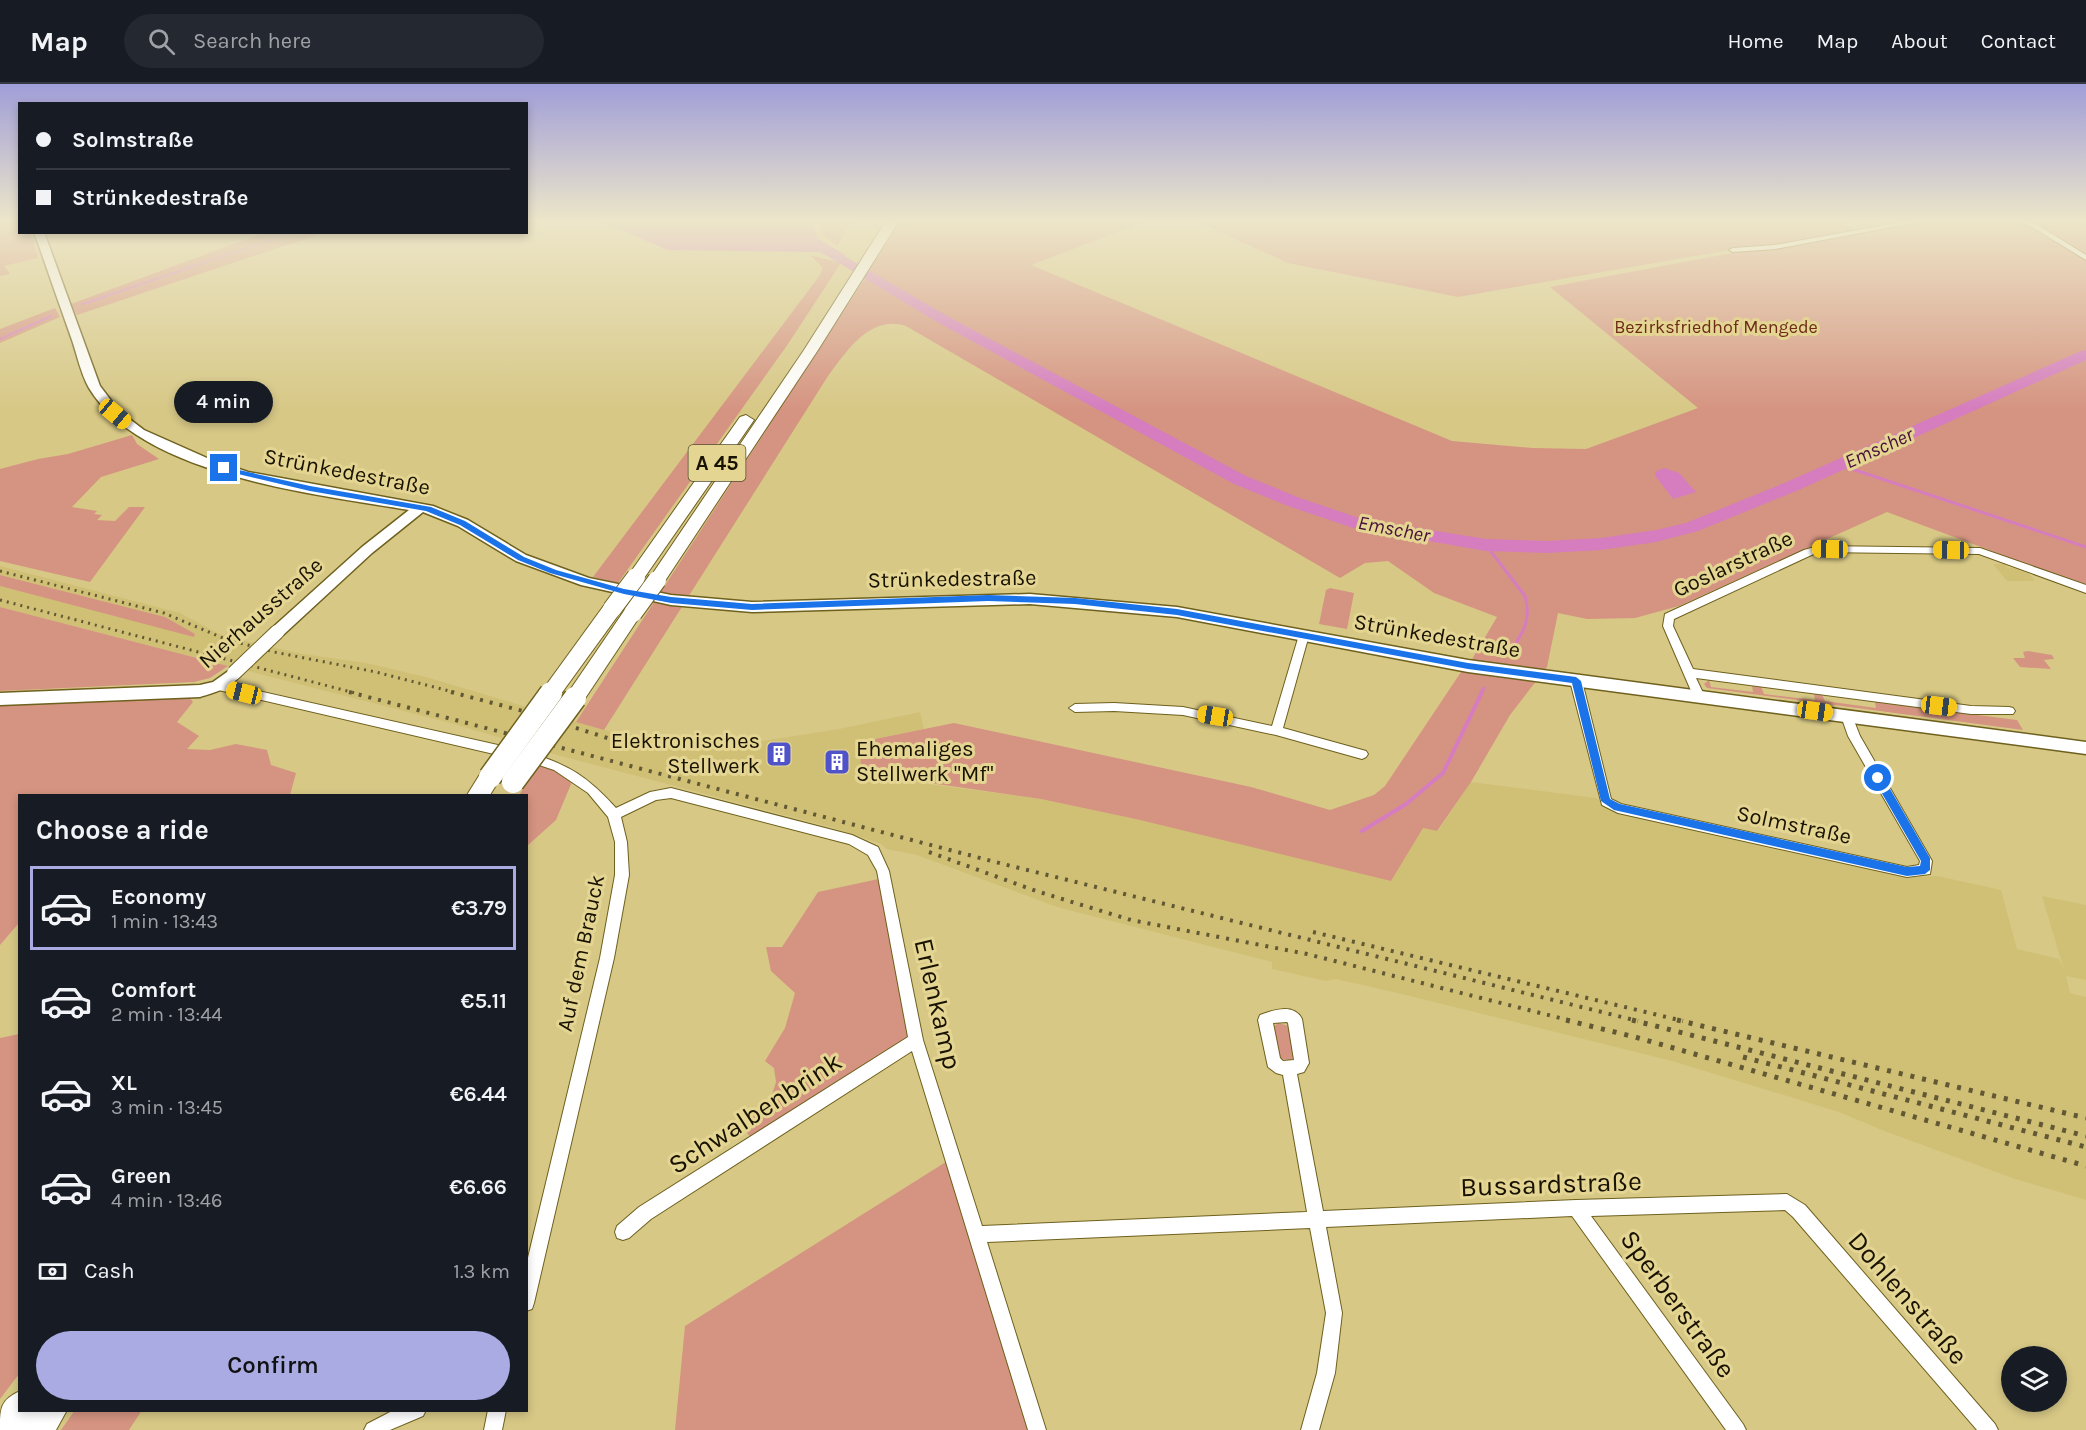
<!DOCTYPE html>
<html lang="en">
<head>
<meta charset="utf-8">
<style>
  :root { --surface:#171b24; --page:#242831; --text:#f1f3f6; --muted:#9ea1a6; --line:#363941; --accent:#a9abe2 }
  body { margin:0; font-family:Karla,sans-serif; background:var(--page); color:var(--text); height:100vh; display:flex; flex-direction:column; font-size:22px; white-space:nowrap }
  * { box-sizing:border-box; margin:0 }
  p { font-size:20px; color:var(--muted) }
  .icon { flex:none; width:33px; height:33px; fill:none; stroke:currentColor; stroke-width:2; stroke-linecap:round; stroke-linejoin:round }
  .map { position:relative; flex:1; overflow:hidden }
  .details { position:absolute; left:18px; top:710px; width:510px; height:618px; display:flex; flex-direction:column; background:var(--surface); border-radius:0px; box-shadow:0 3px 9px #0003 }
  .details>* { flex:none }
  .hud { position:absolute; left:18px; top:18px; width:510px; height:132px; border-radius:0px; box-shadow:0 3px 9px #0003; display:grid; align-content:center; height:132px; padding:0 18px; background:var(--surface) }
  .buttons { position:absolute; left:2001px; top:1262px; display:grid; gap:12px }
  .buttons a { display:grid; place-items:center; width:66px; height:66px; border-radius:50%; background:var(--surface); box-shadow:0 3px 9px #0003; font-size:30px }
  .end { position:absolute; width:27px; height:27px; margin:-14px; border:8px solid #1a73e8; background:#fff; box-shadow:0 0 0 3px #fff }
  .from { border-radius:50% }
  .bubble { position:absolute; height:42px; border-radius:21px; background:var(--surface); box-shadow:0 3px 9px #0003; font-size:20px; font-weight:600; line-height:42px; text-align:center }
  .car { position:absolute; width:18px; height:36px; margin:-18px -9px; border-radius:8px; box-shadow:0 0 4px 2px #0007; background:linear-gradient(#f5c518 24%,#345 0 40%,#f5c518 0 76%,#345 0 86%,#f5c518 0) }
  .hud b { display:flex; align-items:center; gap:21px; height:57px; font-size:22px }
  .hud b+b { border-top:2px solid var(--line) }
  .hud i { width:15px; height:15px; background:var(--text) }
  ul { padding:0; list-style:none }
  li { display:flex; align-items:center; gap:18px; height:84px; margin:0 12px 9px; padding:0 6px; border:3px solid transparent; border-radius:0px }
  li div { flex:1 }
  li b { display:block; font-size:22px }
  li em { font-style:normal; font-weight:600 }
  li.selected { border-color:var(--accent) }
  li>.icon { width:54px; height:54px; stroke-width:1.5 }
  h2 { padding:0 18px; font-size:27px; line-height:72px }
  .pay { display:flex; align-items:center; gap:15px; height:66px; padding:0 18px; font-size:22px }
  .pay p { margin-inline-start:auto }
  .action { display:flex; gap:12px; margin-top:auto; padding:12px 18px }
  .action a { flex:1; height:69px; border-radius:36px; background:var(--accent); color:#111; font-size:24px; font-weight:600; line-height:69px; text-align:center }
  header { display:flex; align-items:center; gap:36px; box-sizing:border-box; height:84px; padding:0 30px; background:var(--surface); border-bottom:2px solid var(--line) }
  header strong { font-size:28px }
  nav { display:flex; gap:33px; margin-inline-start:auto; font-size:21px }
  .search { width:420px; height:54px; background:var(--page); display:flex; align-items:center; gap:15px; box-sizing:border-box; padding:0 21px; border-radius:33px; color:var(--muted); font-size:22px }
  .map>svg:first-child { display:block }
  .built { fill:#d0c075 }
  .green { fill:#d59481 }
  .water { fill:#d57dbf }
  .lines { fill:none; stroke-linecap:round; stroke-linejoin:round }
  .stream-far2 { stroke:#d57dbf; stroke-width:2 }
  .stream-far1 { stroke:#d57dbf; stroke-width:3 }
  .stream { stroke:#d57dbf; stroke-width:4 }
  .river { fill:#d57dbf; fill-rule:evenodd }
  .minor-casing { stroke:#6e601d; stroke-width:2 }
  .secondary-casing { stroke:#6e601d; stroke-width:3 }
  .motorway-casing { stroke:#6e601d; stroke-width:2 }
  .minor { fill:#fff; fill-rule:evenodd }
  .secondary { fill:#fff; fill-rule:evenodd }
  .motorway { fill:#fff; fill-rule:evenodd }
  .rail-far2 { stroke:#625834; stroke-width:3; stroke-dasharray:2 5; stroke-linecap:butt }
  .rail-far1 { stroke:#625834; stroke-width:4; stroke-dasharray:3 7; stroke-linecap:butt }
  .rail { stroke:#625834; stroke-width:5; stroke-dasharray:4 8; stroke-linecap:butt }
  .secondary-bridge-casing { stroke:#6e601d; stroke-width:16; stroke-linecap:butt }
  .motorway-bridge-far1-casing { stroke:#6e601d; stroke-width:20; stroke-linecap:butt }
  .motorway-bridge-casing { stroke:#6e601d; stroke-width:25; stroke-linecap:butt }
  .secondary-bridge { stroke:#fff; stroke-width:14 }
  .motorway-bridge-far1 { stroke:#fff; stroke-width:18 }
  .motorway-bridge { stroke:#fff; stroke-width:22 }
  .route { fill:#1a73e8 }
  .labels { text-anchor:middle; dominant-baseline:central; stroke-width:6; stroke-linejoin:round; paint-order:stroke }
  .far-park-label { font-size:18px; fill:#6d2b17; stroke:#e4d593 }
  .far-water-label { font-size:20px; font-style:italic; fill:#450f3a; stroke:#e4d593 }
  .shield { fill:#e4d593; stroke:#554c2c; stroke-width:1.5 }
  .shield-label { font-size:21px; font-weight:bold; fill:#181200 }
  .street-label { font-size:22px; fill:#181200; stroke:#e4d593 }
  .poi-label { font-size:22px; fill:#181200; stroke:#e4d593; text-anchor:end }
  .near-street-label { font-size:27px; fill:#181200; stroke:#e4d593 }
</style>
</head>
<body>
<header>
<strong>Map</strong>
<div class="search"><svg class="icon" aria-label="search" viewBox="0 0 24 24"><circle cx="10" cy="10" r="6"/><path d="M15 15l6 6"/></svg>Search here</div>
<nav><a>Home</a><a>Map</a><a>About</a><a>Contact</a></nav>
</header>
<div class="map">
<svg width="2086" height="1346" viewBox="0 0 2086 1346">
  <rect width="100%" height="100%" fill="#d7c886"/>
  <!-- built -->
  <g class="built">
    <path d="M1993 480H2005L2008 484H2017L2028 488 2035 497H2007Z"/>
    <path d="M0 482 180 529 219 550 245 557 303 570 366 579 426 593 604 646 679 658H755L839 645 920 628 924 645 860 658 928 700 1041 715 1140 736 1423 744 1438 747 1471 698 1596 714 1612 726 1915 793 1937 792 2001 806 2017 865 2059 875 2064 886 2042 812 2086 821V896L2066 892 2070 909 2086 913V1116L2015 1095 1887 1048 1839 1028 1672 977 1406 911 1336 895 1326 897 1272 885V878L1057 823 917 771 886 765 881 760 834 744 557 671 454 640 0 523V502L194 552 165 533 0 491Z"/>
  </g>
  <!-- green -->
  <g class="green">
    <path d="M0 137H19L20 148 31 149 38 174 4 182 10 190 0 192Z"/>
    <path d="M817 137H851L837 162 825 153Z"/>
    <path d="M900 137H1147L1031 181 1452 357 1533 364 1586 365 1698 324 1550 203 1732 169 1758 161 1458 213 1288 179 1196 137H1839L1857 148 1923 137H2020L2086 177V502L1887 428 1679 522 1635 534 1587 535 1558 529 1547 583 1510 631 1471 698 1437 747 1423 744 1391 797 1140 736 1041 715 861 689 860 658 954 639 1251 703 1330 726 1374 711 1385 702 1461 588 1468 582 1497 533 1434 509 1388 477 1365 479 1340 494 906 242C870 230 846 268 828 292L604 646 576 638 867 191 891 204 868 189Z"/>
    <path d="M2032 137H2086V170Z"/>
    <path d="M266 148 323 149 77 231 71 220Z"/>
    <path d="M810 171 841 179 788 260 618 499 593 493 820 191 823 184Z"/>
    <path d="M55 224 60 233 0 259V245Z"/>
    <path d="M132 351 137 360 159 375 101 393 72 423 97 427 94 430 102 431 97 436 115 437 129 423H145L90 498 0 477V385L38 375 68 370Z"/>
    <path d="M0 491 165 533 195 550 194 553 0 502Z"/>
    <path d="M1330 504 1354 509 1347 545 1319 540 1326 506Z"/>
    <path d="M0 523 228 582 210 594 194 598 0 607Z"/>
    <path d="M2028 567 2052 571 2054 575 2044 576 2051 585 2020 583 2013 574H2025L2023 568Z"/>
    <path d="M1709 596 1711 603 1753 608 1752 602 1761 603 1764 610 1815 616 1814 610 1822 611 1825 617 1876 624 1875 618 2017 636 2023 646 1707 604 1704 600Z"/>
    <path d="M189 613 193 618 177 638 199 652 187 665 210 666 236 660 267 666 271 681 296 689 290 711H20L19 839 0 861V621Z"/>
    <path d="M543 677 574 693 556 736 527 762 526 711H519Z"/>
    <path d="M883 794 915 956 754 1059 741 1040 768 1023 776 998 774 984 765 977 785 944 795 909 771 887 766 863H782L818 808Z"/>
    <path d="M1278 939 1289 942 1295 972 1291 976 1280 975 1272 944Z"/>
    <path d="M19 950V1290L0 1315V954Z"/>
    <path d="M949 1076 1034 1346H675L685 1242Z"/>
    <path d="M75 1326H142L129 1346H61Z"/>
  </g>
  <!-- water -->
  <g class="water">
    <path d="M600 137H809L815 145 817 154 845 171 841 178 821 168 668 166Z"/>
    <path d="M1664 384 1679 389 1696 408 1673 415 1656 393 1655 388Z"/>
  </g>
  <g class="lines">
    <!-- stream-far2 -->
    <g class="stream-far2">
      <path d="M83 220 293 148"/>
      <path d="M0 255 51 232"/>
    </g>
    <!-- stream-far1 -->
    <g class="stream-far1">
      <path d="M1840 381 2086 463"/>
      <path d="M1486 461 1525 512C1532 535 1523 549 1510 568"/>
      <path d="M1481 609 1484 604"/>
    </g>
    <!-- stream -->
    <path class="stream" d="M1362 747 1406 720 1443 689 1482 608"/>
    <!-- river -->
    <path class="river" d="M817 156 949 233 1246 392 1300 414 1362 435 1486 455 1547 457 1601 454 1656 446 1686 439 1789 397 2081 267 2086 266V276L1801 405 1698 447 1656 458 1601 466 1547 469 1486 467 1353 444 1288 422 1234 400 939 239 812 163 810 160 812 157Z"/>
    <!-- minor casing -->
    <g class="minor-casing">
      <g id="minor">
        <path d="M1907 137H1924L1775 165 1733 168 1729 166 1733 164 1775 161Z"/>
        <path d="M2022 137H2031L2086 171V176Z"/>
        <path d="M1818 462 1980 464 2086 501V509L1979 470 1818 468 1674 535 1673 542 1693 585 1971 622 2009 623 2013 624 2015 627 2013 630H1971L1696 594 1705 613 1703 616H1695L1663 542 1665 530 1804 466Z"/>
        <path d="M1304 547 1309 551 1283 644 1366 667 1368 670 1366 673 1362 675 1276 651 1183 631 1114 627 1075 628 1069 624 1075 620 1114 619 1183 623 1272 642 1299 551Z"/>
        <path d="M1576 593 1582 597 1611 715 1621 720 1907 783 1919 781 1920 777 1848 652 1841 632 1847 628 1851 629 1860 652 1932 777 1930 790 1907 793 1618 729 1602 721 1570 597Z"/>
        <path d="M218 598 511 664 515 666 517 669 515 672 511 674 214 605 212 602Z"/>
        <path d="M528 668C569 681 587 692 616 724L650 708 671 704 852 751 878 763 889 787 923 956 982 1142 1307 1128 1283 991 1276 989 1268 983 1258 936 1260 931C1273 926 1294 919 1302 935L1309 979 1304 988 1297 990 1323 1127 1576 1116 1787 1110 1805 1121 1995 1340 1998 1346H1977L1793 1133 1785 1126 1591 1132 1743 1340 1746 1346H1726L1572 1132 1326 1143 1342 1229 1335 1289 1319 1346H1301L1317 1289 1326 1229 1310 1144 987 1158 1046 1346H1028L912 967 651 1135 629 1154 623 1156 617 1154 615 1148 617 1142 639 1123 908 953 877 787 868 771 849 760 671 714 656 716 621 733 627 758 629 791 614 874 534 1219 532 1225 526 1227V1182L600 874 615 791V758L608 733 588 709 554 686 524 676 522 673 524 670ZM1287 938 1288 939 1294 976 1283 977 1280 974 1273 939Z"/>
        <path d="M394 1326H426L423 1332 390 1346H364L367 1340Z"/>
        <path d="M488 1326H506L502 1346H484Z"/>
      </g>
    </g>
    <!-- secondary casing -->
    <g class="secondary-casing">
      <g id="secondary">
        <path d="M34 148H44L100 302 119 327 144 346 207 374 248 388 433 422 468 436 526 471 589 494 671 511 752 518 1030 510 1177 523 1468 576 2086 658V670L1468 588 1177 533 1030 520 752 528 671 521 581 501 516 477 458 442 423 428 372 469 282 552 277 553 270 548 272 544 362 463 409 426C315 410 142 392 89 304 81 290 77 271 72 256 59 220 47 184 34 148Z"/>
        <path d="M234 583 239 585 242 589C232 604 216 608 200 613L0 621V609L200 601 213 598Z"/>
      </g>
    </g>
    <!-- motorway casing -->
    <g class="motorway-casing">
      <g id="motorway">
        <path d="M886 137H899L818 266 663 500H651L648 496 651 492 804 266Z"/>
        <path d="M746 331 754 336 642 497H630L627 493 630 489 740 333Z"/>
        <path d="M612 519 619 520 621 525 619 530 558 614 551 616 544 614 541 609 544 604 605 520Z"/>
        <path d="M633 523 640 524 642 529 582 619 575 621 568 619 565 614 568 609 626 524Z"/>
        <path d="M490 685 498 687 501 693 490 711H467L482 687Z"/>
        <path d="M20 1307V1326H67L56 1346H0C0 1325 0 1316 20 1307Z"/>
      </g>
    </g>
    <!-- minor -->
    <use href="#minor" class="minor"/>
    <!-- secondary -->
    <use href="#secondary" class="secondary"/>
    <!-- motorway -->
    <use href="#motorway" class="motorway"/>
    <!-- rail-far2 -->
    <g class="rail-far2">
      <path d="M0 487 164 529 225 555 274 568 376 588 457 609"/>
      <path d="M0 516 355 609"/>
    </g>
    <!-- rail-far1 -->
    <g class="rail-far1">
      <path d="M349 608 1003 780 1638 937"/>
      <path d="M451 608 523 627 623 659"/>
      <path d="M929 768 1036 807 1131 836 1307 870 1572 937"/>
      <path d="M1313 848 1683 937"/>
    </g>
    <!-- rail -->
    <g class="rail">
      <path d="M1566 936 1635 953 2086 1082"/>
      <path d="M1632 936 2086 1052"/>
      <path d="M1677 936 2086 1034"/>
      <path d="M1743 973 2086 1063"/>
    </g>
    <!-- secondary-bridge casing -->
    <g class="secondary-bridge-casing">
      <path id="secondary-bridge" d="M234 589 277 548"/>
    </g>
    <!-- motorway-bridge-far1 casing -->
    <g class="motorway-bridge-far1-casing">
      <g id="motorway-bridge-far1">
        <path d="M612 525 636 493"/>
        <path d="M633 529 657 496"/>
      </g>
    </g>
    <!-- motorway-bridge casing -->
    <g class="motorway-bridge-casing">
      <g id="motorway-bridge">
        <path d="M490 693 551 609"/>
        <path d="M513 698 575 614"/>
      </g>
    </g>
    <!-- secondary-bridge -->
    <use href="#secondary-bridge" class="secondary-bridge"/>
    <!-- motorway-bridge-far1 -->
    <use href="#motorway-bridge-far1" class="motorway-bridge-far1"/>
    <!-- motorway-bridge -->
    <use href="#motorway-bridge" class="motorway-bridge"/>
  </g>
  <!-- sky -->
  <linearGradient id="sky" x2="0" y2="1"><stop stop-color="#a09ed8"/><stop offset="0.42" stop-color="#ede6c9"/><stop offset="1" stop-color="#ede6c9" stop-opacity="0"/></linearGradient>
  <rect width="2086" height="326" fill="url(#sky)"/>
  <!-- route -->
  <path class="route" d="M221 382 310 402 431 423 465 437 524 473 556 486 624 505 671 513 752 520 988 511 1075 514 1177 525 1468 579 1576 593 1581 597 1610 715 1620 720 1907 783 1920 782 1921 777 1873 694 1878 690 1882 691 1930 774V786L1925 790 1907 792 1614 726 1601 717 1572 599 1468 585 1177 531 1075 520 988 517 752 526 671 519 624 510 550 489 518 476 460 441 426 427 310 407 221 386Z"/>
  <!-- icons -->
  <defs>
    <g id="building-square" transform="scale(1.35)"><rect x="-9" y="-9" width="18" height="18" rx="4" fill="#5052c9" stroke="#e4d593"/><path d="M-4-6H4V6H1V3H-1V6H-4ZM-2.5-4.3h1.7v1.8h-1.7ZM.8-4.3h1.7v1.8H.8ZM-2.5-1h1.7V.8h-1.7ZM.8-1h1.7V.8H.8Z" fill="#fff"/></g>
  </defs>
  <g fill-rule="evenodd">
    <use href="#building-square" x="779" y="670"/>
    <use href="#building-square" x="837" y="678"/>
  </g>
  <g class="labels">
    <!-- far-park labels -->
    <g class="far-park-label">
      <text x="1716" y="243">Bezirksfriedhof Mengede</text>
    </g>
    <!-- far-water labels -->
    <g class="far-water-label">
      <text transform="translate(1879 364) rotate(-24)">Emscher</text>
      <text transform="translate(1394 445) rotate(11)">Emscher</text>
    </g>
    <!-- shield labels -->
    <rect class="shield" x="688.5" y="361" width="57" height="36" rx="4.5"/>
    <g class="shield-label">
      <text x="717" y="379">A 45</text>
    </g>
    <!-- street labels -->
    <g class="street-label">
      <text transform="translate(347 388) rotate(11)">Strünkedestraße</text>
      <text transform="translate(1733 480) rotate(-25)">Goslarstraße</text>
      <text transform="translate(952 495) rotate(-1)">Strünkedestraße</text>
      <text transform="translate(261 529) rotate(-41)">Nierhausstraße</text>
      <text transform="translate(1437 552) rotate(10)">Strünkedestraße</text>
      <text transform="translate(1794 741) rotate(12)">Solmstraße</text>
      <text transform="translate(581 869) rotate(-78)">Auf dem Brauck</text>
    </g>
    <!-- poi labels -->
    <g class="poi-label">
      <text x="760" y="657">Elektronisches<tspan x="760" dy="25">Stellwerk</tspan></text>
      <text x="856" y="665" text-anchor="start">Ehemaliges<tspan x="856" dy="25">Stellwerk "Mf"</tspan></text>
    </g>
    <!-- near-street labels -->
    <g class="near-street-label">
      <text transform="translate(938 920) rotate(77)">Erlenkamp</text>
      <text transform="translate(755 1029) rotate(-33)">Schwalbenbrink</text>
      <text transform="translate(1551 1100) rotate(-2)">Bussardstraße</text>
      <text transform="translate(1908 1214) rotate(49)">Dohlenstraße</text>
      <text transform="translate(1678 1220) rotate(54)">Sperberstraße</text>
    </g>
  </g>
</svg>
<div class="buttons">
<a><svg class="icon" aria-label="layers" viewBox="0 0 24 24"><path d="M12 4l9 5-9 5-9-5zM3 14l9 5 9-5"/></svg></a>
</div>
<i class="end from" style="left:1878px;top:694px"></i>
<i class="end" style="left:224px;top:384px"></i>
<div class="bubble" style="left:174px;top:297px;width:99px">4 min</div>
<i class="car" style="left:115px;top:330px;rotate:130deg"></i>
<i class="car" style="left:1830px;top:465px;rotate:271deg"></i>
<i class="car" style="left:1951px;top:466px;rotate:271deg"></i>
<i class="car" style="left:244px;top:609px;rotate:284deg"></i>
<i class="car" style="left:1939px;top:622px;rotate:97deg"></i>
<i class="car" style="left:1815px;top:627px;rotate:98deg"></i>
<i class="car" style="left:1215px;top:632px;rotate:279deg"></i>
<div class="hud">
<b><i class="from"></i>Solmstraße</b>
<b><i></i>Strünkedestraße</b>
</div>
<section class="details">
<h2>Choose a ride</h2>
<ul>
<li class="selected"><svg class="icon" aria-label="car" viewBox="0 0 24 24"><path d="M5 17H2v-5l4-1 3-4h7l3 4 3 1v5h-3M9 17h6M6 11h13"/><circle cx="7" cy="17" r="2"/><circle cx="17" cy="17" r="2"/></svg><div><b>Economy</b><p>1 min · 13:43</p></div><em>€3.79</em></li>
<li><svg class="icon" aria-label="car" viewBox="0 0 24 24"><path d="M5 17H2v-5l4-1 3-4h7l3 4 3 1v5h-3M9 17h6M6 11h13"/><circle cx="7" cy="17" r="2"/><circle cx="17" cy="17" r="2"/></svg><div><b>Comfort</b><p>2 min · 13:44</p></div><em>€5.11</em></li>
<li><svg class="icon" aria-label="car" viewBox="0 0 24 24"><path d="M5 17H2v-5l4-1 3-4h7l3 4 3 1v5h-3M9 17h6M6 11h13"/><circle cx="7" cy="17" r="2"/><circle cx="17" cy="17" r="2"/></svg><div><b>XL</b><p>3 min · 13:45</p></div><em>€6.44</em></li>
<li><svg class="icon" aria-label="car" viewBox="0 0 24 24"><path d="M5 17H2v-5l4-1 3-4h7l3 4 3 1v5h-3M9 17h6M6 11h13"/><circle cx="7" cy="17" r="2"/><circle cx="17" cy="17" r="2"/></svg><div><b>Green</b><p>4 min · 13:46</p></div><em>€6.66</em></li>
</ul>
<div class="pay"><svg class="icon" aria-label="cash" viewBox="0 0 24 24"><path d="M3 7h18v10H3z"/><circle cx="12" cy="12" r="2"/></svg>Cash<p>1.3 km</p></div>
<div class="action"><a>Confirm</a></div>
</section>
</div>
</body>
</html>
